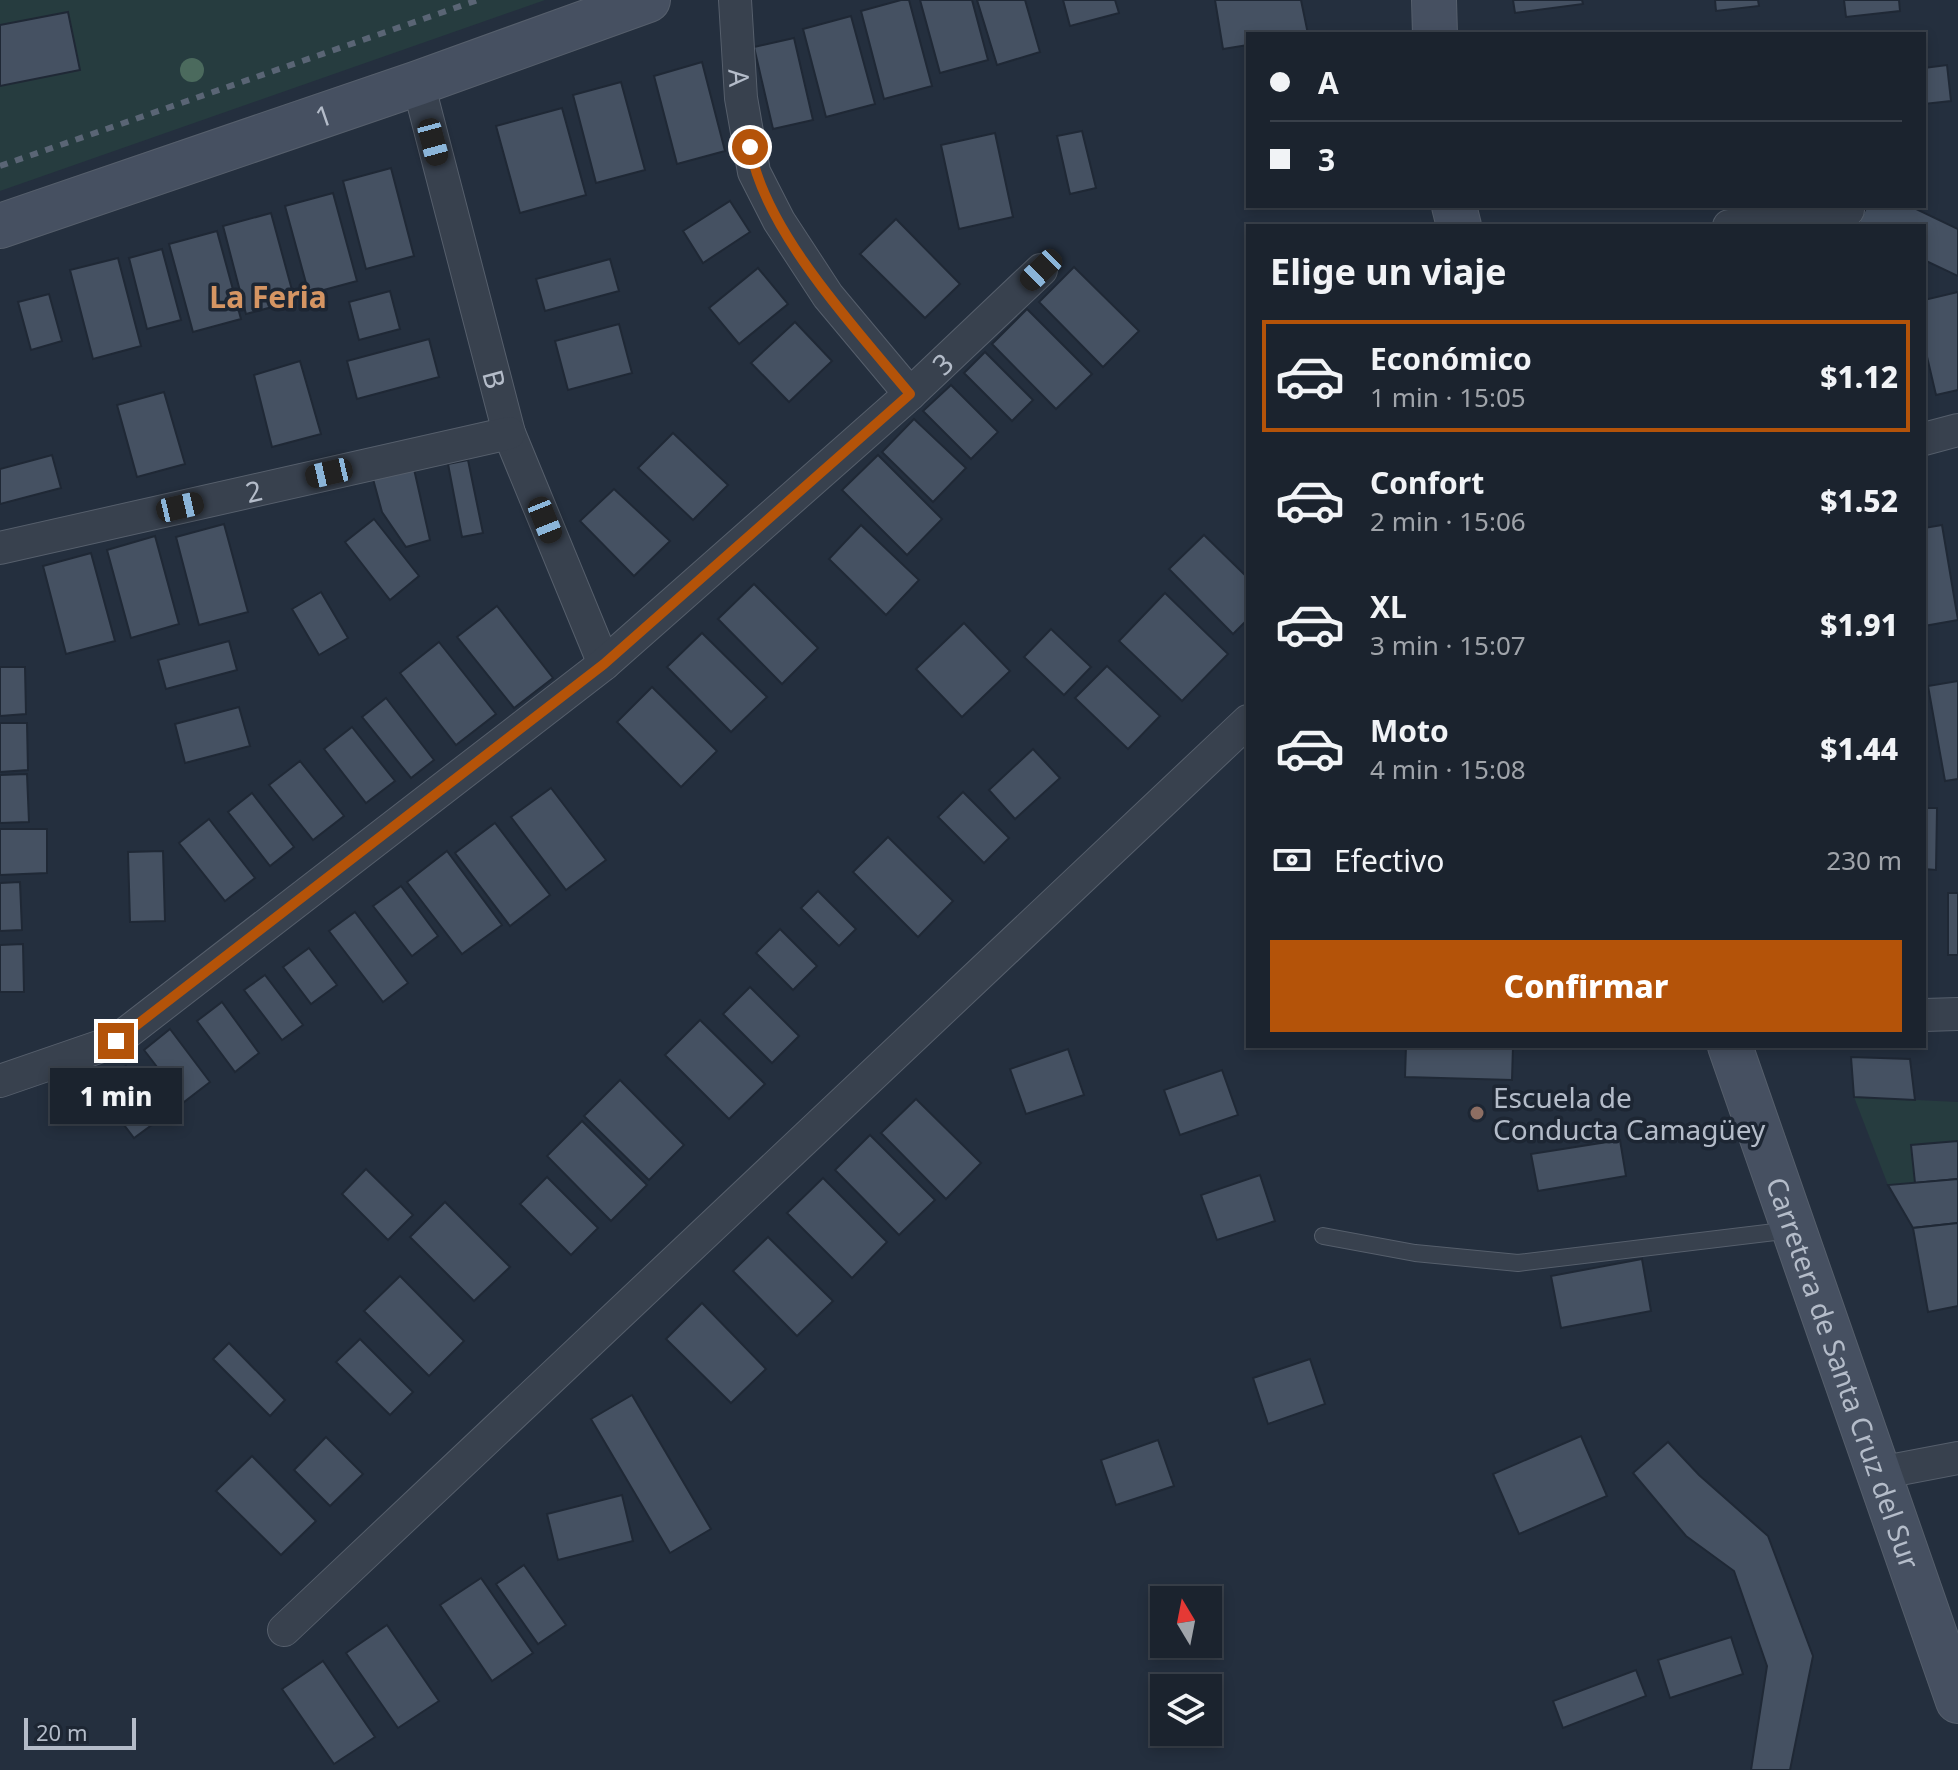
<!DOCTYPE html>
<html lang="es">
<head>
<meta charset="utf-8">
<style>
  :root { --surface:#1b232e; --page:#242b36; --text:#f1f3f6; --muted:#a0a4aa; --line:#39404a; --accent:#b45309 }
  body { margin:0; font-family:"Noto Sans",sans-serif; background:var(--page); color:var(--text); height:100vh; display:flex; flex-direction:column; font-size:30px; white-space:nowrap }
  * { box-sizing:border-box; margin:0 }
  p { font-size:26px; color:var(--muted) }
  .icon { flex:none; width:44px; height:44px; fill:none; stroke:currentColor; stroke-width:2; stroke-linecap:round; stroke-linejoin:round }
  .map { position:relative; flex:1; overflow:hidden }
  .drawer { position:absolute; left:1246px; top:224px; width:680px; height:824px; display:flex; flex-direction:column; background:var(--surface); border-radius:0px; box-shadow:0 4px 12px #0003,0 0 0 2px var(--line) }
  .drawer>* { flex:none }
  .guide { position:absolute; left:1246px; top:32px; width:680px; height:176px; border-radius:0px; box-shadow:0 4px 12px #0003,0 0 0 2px var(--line); display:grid; align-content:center; height:176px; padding:0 24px; background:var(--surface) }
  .needle { width:52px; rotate:350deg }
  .controls { position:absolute; left:1150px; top:1586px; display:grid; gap:16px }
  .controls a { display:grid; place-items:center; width:72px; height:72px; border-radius:0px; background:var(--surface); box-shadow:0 4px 12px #0003,0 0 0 2px var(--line); font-size:40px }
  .scale { position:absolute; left:24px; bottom:20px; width:112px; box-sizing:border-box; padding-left:8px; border:4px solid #b4bcc9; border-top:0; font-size:22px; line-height:28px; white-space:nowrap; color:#b4bcc9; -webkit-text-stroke:6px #1d2633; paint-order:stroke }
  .end { position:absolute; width:36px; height:36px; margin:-18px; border:10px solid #b45309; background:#fff; box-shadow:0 0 0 4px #fff }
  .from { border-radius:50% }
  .bubble { position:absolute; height:56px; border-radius:0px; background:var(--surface); box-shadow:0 4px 12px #0003,0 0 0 2px var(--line); font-size:26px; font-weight:800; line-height:56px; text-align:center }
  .car { position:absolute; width:24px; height:48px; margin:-24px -12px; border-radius:10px; box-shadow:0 0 6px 2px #0007; background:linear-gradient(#222 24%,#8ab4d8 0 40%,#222 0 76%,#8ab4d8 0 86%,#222 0) }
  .guide b { display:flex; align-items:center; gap:28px; height:76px; font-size:30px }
  .guide b+b { border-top:2px solid var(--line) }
  .guide i { width:20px; height:20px; background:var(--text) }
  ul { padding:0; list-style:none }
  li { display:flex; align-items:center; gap:24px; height:112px; margin:0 16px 12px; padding:0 8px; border:4px solid transparent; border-radius:0px }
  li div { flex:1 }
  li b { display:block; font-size:30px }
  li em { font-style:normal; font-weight:800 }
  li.selected { border-color:var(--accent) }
  li>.icon { width:72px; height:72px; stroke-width:1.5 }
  h2 { padding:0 24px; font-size:36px; line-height:96px }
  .pay { display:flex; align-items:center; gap:20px; height:88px; padding:0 24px; font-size:30px }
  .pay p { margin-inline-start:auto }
  .action { display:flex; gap:16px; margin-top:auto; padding:16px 24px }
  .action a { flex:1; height:92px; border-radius:0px; background:var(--accent); color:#fff; font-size:32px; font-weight:800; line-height:92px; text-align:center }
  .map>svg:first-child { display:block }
  .green { fill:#263c3f }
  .building { fill:#455162; stroke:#1f2835; stroke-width:2 }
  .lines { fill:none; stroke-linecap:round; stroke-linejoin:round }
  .lane-casing { stroke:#565f6c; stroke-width:18 }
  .street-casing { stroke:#565f6c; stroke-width:34 }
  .secondary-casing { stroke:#565f6c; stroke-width:46 }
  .lane { stroke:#38414e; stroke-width:16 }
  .street { stroke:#38414e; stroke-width:32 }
  .secondary { stroke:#465061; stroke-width:44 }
  .rail { stroke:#5a6575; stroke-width:6; stroke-dasharray:8 8; stroke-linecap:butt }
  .tree { fill:#4b6a5d }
  .route { stroke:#b45309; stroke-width:10 }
  .education-dot { fill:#8d6e63; stroke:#1d2633; stroke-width:3 }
  .labels { text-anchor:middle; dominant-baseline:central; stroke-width:7; stroke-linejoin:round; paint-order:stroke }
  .street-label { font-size:28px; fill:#b4bcc9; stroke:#1d2633 }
  .poi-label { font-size:28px; fill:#b4bcc9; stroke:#1d2633; text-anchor:start }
  .neighbourhood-label { font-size:30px; font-weight:bold; fill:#d59563; stroke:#1d2633 }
</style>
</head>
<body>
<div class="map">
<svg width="1958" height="1770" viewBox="0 0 1958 1770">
  <rect width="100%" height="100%" fill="#242f3e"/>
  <!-- green -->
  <g class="green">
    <path d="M0 0H545L0 191Z"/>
    <path d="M1854 1097 1958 1102V1141L1911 1145 1915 1183 1888 1185Z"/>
  </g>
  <!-- building -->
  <g class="building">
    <path d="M901 0H909L932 86 884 99 861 11Z"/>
    <path d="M920 0H972L988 60 940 73Z"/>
    <path d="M977 0H1025L1040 52 997 65Z"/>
    <path d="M1063 0H1115L1119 13 1070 26Z"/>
    <path d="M1215 0H1301L1308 34H1248V45L1223 49Z"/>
    <path d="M1513 0H1582L1583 4 1515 13Z"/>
    <path d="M1715 0H1758L1759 6 1716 11Z"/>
    <path d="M1844 0H1899L1900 11 1846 17Z"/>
    <path d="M68 12 80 70 0 86V25Z"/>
    <path d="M851 16 875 104 826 117 803 29Z"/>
    <path d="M794 38 813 120 773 129 754 47Z"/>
    <path d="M702 62 725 151 677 164 654 76Z"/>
    <path d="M1947 65 1951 101 1924 104V68Z"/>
    <path d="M621 82 645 170 596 183 573 95Z"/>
    <path d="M562 108 586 195 520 213 496 126Z"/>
    <path d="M1082 131 1096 188 1070 194 1057 136Z"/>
    <path d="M995 133 1013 217 959 229 941 145Z"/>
    <path d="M391 168 414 256 366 269 343 181Z"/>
    <path d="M333 193 357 281 309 294 285 206Z"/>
    <path d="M730 201 750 232 703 263 683 231Z"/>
    <path d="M1867 206H1910L1958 229V276L1924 260V226H1857Z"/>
    <path d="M271 213 295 301 246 314 223 226Z"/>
    <path d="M896 219 960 284 925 318 860 254Z"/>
    <path d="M217 231 241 319 193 332 169 244Z"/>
    <path d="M162 249 181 320 147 329 129 258Z"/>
    <path d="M118 258 141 346 93 359 70 270Z"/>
    <path d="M610 259 619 291 545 311 536 279Z"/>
    <path d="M1074 267 1139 331 1103 367 1039 302Z"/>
    <path d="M758 268 788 304 739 344 709 308Z"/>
    <path d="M390 291 400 329 359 340 349 302Z"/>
    <path d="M1958 292V390L1936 395 1924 344V300Z"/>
    <path d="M49 294 62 341 31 350 18 302Z"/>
    <path d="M1027 309 1092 374 1056 409 992 344Z"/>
    <path d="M795 322 832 361 789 402 751 363Z"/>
    <path d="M619 324 632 373 568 390 555 341Z"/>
    <path d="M429 339 439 377 357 399 347 361Z"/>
    <path d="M985 352 1033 400 1012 421 964 373Z"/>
    <path d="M300 361 321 434 272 447 254 375Z"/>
    <path d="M951 385 998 432 971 459 923 411Z"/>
    <path d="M164 392 185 464 137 477 117 405Z"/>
    <path d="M914 419 966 468 933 502 882 452Z"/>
    <path d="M673 433 728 485 693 520 638 468Z"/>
    <path d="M52 455 61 488 0 504V469Z"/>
    <path d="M878 455 942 519 907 555 842 490Z"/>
    <path d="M468 460 483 533 462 537 448 464Z"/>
    <path d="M414 469 430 540 406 547 382 512 373 479Z"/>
    <path d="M614 489 670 541 634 576 580 521Z"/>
    <path d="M374 519 419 576 390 600 345 542Z"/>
    <path d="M224 524 248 612 199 625 176 537Z"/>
    <path d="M861 525 919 580 886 615 829 559Z"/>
    <path d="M1942 525 1958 620 1924 626V528Z"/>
    <path d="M1204 535 1248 578V619L1233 634 1169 569Z"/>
    <path d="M155 536 179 624 131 638 107 550Z"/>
    <path d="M91 553 115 641 66 654 43 566Z"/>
    <path d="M754 584 818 648 782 684 718 619Z"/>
    <path d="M321 592 348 638 319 655 292 609Z"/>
    <path d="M1165 593 1228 654 1182 701 1119 641Z"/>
    <path d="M497 606 553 678 514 708 457 637Z"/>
    <path d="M964 623 1010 671 962 717 916 669Z"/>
    <path d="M1051 629 1091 667 1064 695 1024 657Z"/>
    <path d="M702 633 767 697 731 732 667 667Z"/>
    <path d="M229 641 237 670 166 689 158 660Z"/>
    <path d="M439 642 496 714 456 745 400 673Z"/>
    <path d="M1107 666 1160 716 1128 749 1075 698Z"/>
    <path d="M0 667H25L26 714 0 716Z"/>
    <path d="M1958 681V779L1945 781 1928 686Z"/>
    <path d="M652 687 717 751 681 787 617 722Z"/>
    <path d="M386 698 434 760 411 778 362 717Z"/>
    <path d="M239 707 250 746 185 763 175 724Z"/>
    <path d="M0 723H27L28 770 0 772Z"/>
    <path d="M352 727 395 781 366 803 324 749Z"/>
    <path d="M1033 749 1060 778 1015 819 989 790Z"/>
    <path d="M300 761 344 816 313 840 269 785Z"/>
    <path d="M27 774 29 822 0 823V775Z"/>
    <path d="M551 788 606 860 566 890 511 817Z"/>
    <path d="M963 792 1009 838 984 863 938 817Z"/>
    <path d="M252 793 294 847 270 866 228 812Z"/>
    <path d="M1924 808H1937L1936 870 1924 869Z"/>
    <path d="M209 819 255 878 225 901 179 843Z"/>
    <path d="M495 823 550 895 510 926 455 853Z"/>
    <path d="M0 829H47V873L0 875Z"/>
    <path d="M888 837 953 901 918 937 853 872Z"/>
    <path d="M163 851 165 921 130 922 128 852Z"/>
    <path d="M447 851 502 925 462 954 407 882Z"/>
    <path d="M20 882 22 930 0 931V883Z"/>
    <path d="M401 886 438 936 412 956 373 906Z"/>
    <path d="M818 891 856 929 839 946 801 908Z"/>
    <rect x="1948" y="893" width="10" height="62"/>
    <path d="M355 912 408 983 383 1002 329 931Z"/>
    <path d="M780 929 817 966 793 990 756 953Z"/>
    <path d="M23 944 24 992H0V945Z"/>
    <path d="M309 948 337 985 311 1004 283 967Z"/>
    <path d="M265 975 303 1025 282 1040 244 990Z"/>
    <path d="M750 987 799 1036 772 1063 723 1014Z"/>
    <path d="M222 1002 259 1053 235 1072 197 1021Z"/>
    <path d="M700 1020 765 1084 729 1119 665 1055Z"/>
    <path d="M170 1029 210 1082 184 1102 144 1050Z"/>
    <path d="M1406 1046H1513L1512 1080 1405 1077Z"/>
    <path d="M1068 1049 1084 1095 1026 1114 1010 1069Z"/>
    <path d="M1851 1057 1910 1059 1915 1100 1854 1097Z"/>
    <path d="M126 1066 164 1116 134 1138 96 1088Z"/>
    <path d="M1222 1070 1238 1115 1180 1135 1164 1090Z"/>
    <path d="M620 1080 684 1145 649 1180 584 1116Z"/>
    <path d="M916 1099 981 1163 946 1199 881 1133Z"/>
    <path d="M582 1121 647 1185 611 1221 547 1156Z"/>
    <path d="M870 1135 935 1200 899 1235 835 1170Z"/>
    <path d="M1620 1140 1626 1176 1538 1191 1531 1154Z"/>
    <path d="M1958 1141V1179L1915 1183 1911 1145Z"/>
    <path d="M366 1169 413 1215 388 1240 342 1194Z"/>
    <path d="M1260 1175 1275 1221 1217 1240 1201 1195Z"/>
    <path d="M547 1177 598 1228 571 1255 520 1204Z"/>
    <path d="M823 1178 887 1242 852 1278 787 1213Z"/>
    <path d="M1958 1179V1223L1913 1228 1888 1185Z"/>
    <path d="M445 1202 510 1267 474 1301 410 1237Z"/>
    <path d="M1958 1223V1306L1928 1312 1913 1228Z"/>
    <path d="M768 1237 833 1301 797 1336 733 1271Z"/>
    <path d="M1642 1259 1651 1311 1561 1328 1551 1276Z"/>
    <path d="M400 1276 464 1341 429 1376 364 1311Z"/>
    <path d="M702 1303 766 1369 731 1403 666 1339Z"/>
    <path d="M360 1339 413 1392 390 1415 336 1362Z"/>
    <path d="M229 1343 285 1400 270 1416 213 1359Z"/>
    <path d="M1310 1359 1325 1404 1268 1424 1253 1378Z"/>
    <path d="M632 1395 711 1529 670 1553 591 1419Z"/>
    <path d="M1581 1436 1607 1496 1519 1534 1493 1474Z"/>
    <path d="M326 1437 363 1474 330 1506 294 1470Z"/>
    <path d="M1158 1440 1174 1486 1116 1505 1101 1460Z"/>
    <path d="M1668 1442 1699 1475 1768 1536 1813 1656 1790 1770H1751L1767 1666 1734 1571 1686 1536 1633 1473Z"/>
    <path d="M252 1456 316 1521 281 1555 216 1491Z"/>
    <path d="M622 1495 633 1541 558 1560 547 1514Z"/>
    <path d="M524 1565 566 1625 538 1644 496 1584Z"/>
    <path d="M481 1578 533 1653 492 1681 440 1605Z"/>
    <path d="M387 1625 439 1701 398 1728 346 1653Z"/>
    <path d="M1731 1637 1743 1674 1670 1698 1658 1660Z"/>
    <path d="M323 1661 375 1737 334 1764 282 1689Z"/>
    <path d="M1636 1670 1646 1696 1563 1728 1553 1701Z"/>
  </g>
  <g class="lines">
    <!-- lane casing -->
    <g class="lane-casing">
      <path id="lane" d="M1323 1236 1415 1253 1518 1263 1791 1230"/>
    </g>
    <!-- street casing -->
    <g class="street-casing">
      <g id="street">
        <path id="s1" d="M735 0 741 98 754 172 779 221 828 296 910 394"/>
        <path id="s2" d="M418 83 509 433 604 664"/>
        <path d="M1729 226 1848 210"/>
        <path d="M1924 439 1958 430"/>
        <path id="s3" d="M0 548 509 433"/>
        <path d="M1924 1015 1958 1014"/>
        <path id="s4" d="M0 1081 116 1041 604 664 910 394 1041 270"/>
        <path d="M1879 1473 1958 1458"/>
        <path d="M284 1630 1248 721"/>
      </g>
    </g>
    <!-- secondary casing -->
    <g class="secondary-casing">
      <g id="secondary">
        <path d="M1434 0 1435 34"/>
        <path d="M1454 206 1459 226"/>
        <path id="s5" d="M0 226 418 83 648 0"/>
        <path id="s6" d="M1730 1046 1958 1701"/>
      </g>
    </g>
    <!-- lane -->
    <use href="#lane" class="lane"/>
    <!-- street -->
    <use href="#street" class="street"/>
    <!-- secondary -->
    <use href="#secondary" class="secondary"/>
    <!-- rail -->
    <path class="rail" d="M0 166 478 0"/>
  </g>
  <!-- trees -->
  <circle class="tree" cx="192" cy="70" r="12"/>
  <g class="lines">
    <!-- route -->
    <path class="route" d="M116 1041 604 664 910 394C856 329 764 231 750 147"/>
  </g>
  <!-- markers -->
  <circle class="education-dot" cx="1477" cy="1113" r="8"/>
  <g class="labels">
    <!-- street labels -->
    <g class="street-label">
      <text stroke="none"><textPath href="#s1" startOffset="78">A</textPath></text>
      <text stroke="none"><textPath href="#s5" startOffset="342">1</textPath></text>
      <text stroke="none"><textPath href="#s4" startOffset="1192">3</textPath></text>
      <text stroke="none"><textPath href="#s2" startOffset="306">B</textPath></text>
      <text stroke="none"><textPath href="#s3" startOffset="260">2</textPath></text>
      <text stroke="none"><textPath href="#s6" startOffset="346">Carretera de Santa Cruz del Sur</textPath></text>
    </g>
    <!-- poi labels -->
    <g class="poi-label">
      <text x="1493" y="1097">Escuela de<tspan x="1493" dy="32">Conducta Camagüey</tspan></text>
    </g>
    <!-- neighbourhood labels -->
    <g class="neighbourhood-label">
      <text x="268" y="296">La Feria</text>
    </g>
  </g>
</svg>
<div class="controls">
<a><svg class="needle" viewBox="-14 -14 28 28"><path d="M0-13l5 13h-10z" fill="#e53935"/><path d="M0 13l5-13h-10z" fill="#a0a4aa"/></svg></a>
<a><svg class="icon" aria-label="layers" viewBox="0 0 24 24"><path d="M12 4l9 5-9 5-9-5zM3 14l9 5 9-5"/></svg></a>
</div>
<div class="scale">20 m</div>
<i class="end from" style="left:750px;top:147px"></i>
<i class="end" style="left:116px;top:1041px"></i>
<div class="bubble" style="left:50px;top:1068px;width:132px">1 min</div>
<i class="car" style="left:433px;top:142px;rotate:165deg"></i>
<i class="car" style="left:1041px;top:270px;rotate:226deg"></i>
<i class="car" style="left:329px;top:473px;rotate:257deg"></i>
<i class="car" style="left:180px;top:507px;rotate:77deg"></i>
<i class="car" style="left:545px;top:520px;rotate:158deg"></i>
<div class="guide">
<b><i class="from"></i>A</b>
<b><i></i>3</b>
</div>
<section class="drawer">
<h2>Elige un viaje</h2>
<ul>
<li class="selected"><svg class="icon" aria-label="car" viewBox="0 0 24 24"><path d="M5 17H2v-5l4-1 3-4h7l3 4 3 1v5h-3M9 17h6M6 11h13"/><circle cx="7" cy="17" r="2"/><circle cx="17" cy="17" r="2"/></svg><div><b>Económico</b><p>1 min · 15:05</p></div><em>$1.12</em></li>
<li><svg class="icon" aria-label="car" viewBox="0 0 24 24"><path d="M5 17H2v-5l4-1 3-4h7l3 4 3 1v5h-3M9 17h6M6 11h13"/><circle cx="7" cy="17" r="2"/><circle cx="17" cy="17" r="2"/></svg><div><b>Confort</b><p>2 min · 15:06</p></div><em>$1.52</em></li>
<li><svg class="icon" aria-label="car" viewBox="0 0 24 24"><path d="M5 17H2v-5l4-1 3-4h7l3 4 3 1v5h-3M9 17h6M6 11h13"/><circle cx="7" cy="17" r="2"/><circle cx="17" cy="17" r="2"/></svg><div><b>XL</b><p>3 min · 15:07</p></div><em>$1.91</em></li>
<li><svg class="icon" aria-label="car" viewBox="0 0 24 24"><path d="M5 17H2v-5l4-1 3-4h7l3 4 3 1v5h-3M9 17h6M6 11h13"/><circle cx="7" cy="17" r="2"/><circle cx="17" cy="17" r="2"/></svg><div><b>Moto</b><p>4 min · 15:08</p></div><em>$1.44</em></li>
</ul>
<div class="pay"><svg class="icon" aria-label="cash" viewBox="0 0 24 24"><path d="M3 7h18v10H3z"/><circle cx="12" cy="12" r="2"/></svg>Efectivo<p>230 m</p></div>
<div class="action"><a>Confirmar</a></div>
</section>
</div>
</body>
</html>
